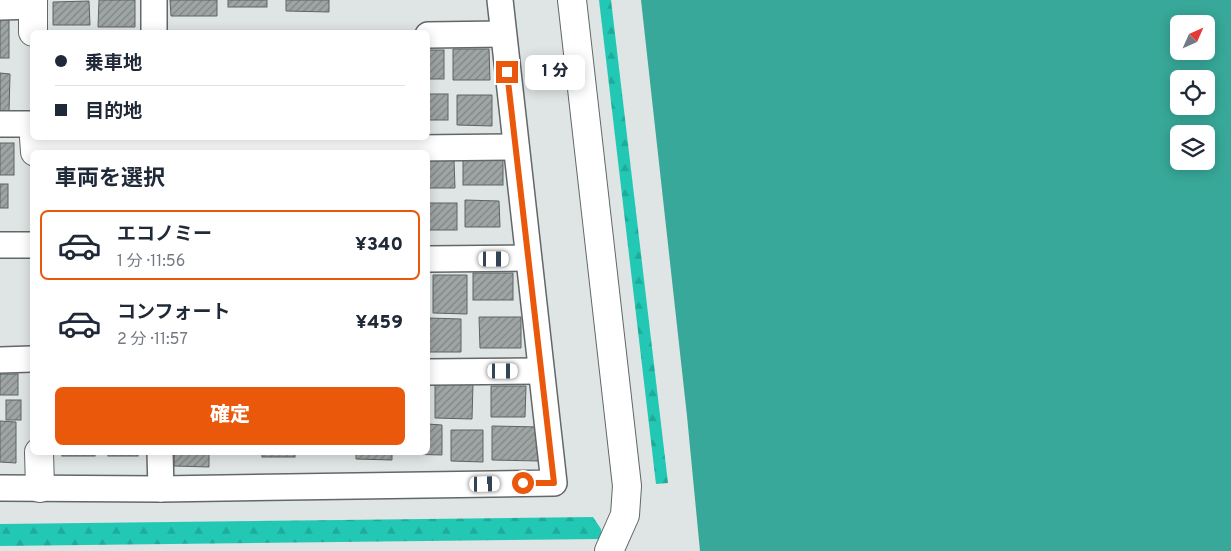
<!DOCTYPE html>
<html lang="ja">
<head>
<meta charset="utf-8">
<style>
  :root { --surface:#fff; --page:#f2f2f3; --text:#1f2937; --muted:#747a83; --line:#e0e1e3; --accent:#ea580c }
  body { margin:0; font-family:Overpass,"Noto Sans JP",sans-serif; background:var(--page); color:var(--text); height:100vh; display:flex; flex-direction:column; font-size:19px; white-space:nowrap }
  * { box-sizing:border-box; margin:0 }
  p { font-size:16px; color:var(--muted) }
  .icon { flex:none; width:28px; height:28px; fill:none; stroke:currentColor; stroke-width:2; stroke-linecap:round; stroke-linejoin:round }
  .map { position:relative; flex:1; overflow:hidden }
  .details { position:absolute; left:30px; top:150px; width:400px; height:305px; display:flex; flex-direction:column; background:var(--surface); border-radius:8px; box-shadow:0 2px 12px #0003 }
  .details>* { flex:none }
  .guide { position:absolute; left:30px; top:30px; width:400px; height:110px; border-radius:8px; box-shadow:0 2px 12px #0003; display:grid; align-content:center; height:110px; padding:0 25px; background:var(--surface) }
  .needle { width:32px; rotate:45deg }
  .controls { position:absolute; left:1170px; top:15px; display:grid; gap:10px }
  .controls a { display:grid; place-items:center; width:45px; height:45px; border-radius:8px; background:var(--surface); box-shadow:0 2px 12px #0003; font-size:25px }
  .end { position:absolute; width:22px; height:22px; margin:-11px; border:6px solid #ea580c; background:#fff; box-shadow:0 0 0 2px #fff }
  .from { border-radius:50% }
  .bubble { position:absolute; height:35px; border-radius:8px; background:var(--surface); box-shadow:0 2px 12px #0003; font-size:16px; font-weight:800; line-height:35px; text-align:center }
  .car { position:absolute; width:15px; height:30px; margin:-15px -8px; border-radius:6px; box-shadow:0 0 4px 1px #0007; background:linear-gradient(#fff 24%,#345 0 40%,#fff 0 76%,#345 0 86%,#fff 0) }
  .guide b { display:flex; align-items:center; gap:18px; height:48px; font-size:19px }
  .guide b+b { border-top:1px solid var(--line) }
  .guide i { width:12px; height:12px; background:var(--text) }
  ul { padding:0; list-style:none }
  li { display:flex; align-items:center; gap:15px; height:70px; margin:0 10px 8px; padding:0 15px; border:2px solid transparent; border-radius:8px }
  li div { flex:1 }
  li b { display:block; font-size:19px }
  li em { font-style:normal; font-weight:800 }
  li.active { border-color:var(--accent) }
  li>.icon { width:45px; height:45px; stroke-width:1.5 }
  h2 { padding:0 25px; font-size:22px; line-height:60px }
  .action { display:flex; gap:10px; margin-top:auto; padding:10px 25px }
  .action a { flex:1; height:58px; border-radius:8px; background:var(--accent); color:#fff; font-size:20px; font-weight:800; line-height:58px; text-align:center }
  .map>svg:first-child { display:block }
  .forest { fill:url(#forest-firs) }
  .water { fill:#37a899; fill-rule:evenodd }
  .building { fill:url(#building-hatch); stroke:#5e6463 }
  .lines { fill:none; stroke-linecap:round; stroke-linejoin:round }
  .street-casing { stroke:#626867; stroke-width:28 }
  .secondary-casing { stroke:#626867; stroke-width:30 }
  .street { stroke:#fff; stroke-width:25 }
  .secondary { stroke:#fff; stroke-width:28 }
  .route { stroke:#ea580c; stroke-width:6 }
</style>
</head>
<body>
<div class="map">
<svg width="1231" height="551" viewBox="0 0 1231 551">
  <defs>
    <pattern id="forest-firs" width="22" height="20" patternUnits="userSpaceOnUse" patternTransform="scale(1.25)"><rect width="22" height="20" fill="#23c8b5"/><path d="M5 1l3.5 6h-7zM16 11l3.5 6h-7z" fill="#1eab9b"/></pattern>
    <pattern id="building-hatch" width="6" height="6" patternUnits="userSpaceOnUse" patternTransform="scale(1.25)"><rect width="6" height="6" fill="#9fa5a4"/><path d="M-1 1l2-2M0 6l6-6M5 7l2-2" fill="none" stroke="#808584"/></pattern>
  </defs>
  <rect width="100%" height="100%" fill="#dee5e4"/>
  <!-- forest -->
  <g class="forest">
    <path d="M599 0H611L668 483 656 484Z"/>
    <path d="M593 517 601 529V539L0 546V524Z"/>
  </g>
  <!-- water -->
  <path class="water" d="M641 0H1231V551H700L687 416ZM1179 24H1206V51H1179ZM1179 79H1206V106H1179ZM1179 134H1206V161H1179Z"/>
  <!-- building -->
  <g class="building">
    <path d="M99 0H135V27H98Z"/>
    <path d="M170 0H217V16H171Z"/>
    <rect x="228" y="0" width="39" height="7"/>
    <path d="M286 0H329V12L286 11Z"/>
    <path d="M89 1 90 25H53V2Z"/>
    <rect x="0" y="18" width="9" height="40"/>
    <path d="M453 49H489L490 80H453Z"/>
    <rect x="428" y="50" width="16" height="29"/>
    <path d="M0 73 10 74 9 112H0Z"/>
    <rect x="428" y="94" width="20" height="26"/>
    <path d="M457 95H492V126L457 125Z"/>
    <rect x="0" y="143" width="14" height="32"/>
    <path d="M428 160H454L455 188H428Z"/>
    <rect x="463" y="160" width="40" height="25"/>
    <rect x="0" y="184" width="8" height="24"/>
    <path d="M465 200 499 201 500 227H465Z"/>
    <rect x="428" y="203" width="29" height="27"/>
    <rect x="473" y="273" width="40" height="27"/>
    <path d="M433 275H467V314L433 313Z"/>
    <path d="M479 317H521V348H480Z"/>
    <path d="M428 318 461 319V352H428Z"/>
    <rect x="0" y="374" width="18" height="21"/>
    <path d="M435 384H473L472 419 435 418Z"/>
    <path d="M491 386H526L525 417H491Z"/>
    <rect x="6" y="400" width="15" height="20"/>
    <path d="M0 421 16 422V463L0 462Z"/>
    <path d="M428 424 442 425V455L402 454V452H428Z"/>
    <path d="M492 426 540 427 539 461 492 460Z"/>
    <path d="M451 430H483V462L451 461Z"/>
    <rect x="62" y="452" width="33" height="4"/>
    <rect x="108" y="452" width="30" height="4"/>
    <path d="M174 452H209V467L174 466Z"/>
    <rect x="262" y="452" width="33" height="5"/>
    <path d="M356 452H392V460L356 459Z"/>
  </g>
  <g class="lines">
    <!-- street casing -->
    <g class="street-casing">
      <g id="street">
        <path d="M154 0V32"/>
        <path d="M0 7 33 6"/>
        <path d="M428 35 503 34"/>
        <path d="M0 124H32"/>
        <path d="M35 152 516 147"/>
        <path d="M0 245H32"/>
        <path d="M428 259 528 258"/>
        <path d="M0 360 32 359"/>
        <path d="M428 372 541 371"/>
        <path d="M160 452 161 489"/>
        <path d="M0 488 161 489 554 483 500 0"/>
      </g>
    </g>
    <!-- secondary casing -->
    <g class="secondary-casing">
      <g id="secondary">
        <path d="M33 0V32"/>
        <path d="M572 0 627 486 625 515 609 551"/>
        <path d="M34 138 35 152"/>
        <path d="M39 452 40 488"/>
      </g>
    </g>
    <!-- street -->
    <use href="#street" class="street"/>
    <!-- secondary -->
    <use href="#secondary" class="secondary"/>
  </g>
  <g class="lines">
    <!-- route -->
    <path class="route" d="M507 72 554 483H523"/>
  </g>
</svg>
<div class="controls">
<a><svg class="needle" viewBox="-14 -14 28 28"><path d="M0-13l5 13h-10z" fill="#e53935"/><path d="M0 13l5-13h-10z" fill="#747a83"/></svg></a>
<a><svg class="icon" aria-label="locate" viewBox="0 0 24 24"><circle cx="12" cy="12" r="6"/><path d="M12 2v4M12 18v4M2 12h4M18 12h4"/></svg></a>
<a><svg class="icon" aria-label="layers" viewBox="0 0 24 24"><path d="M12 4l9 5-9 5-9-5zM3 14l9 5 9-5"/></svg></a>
</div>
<i class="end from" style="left:523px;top:483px"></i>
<i class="end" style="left:507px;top:72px"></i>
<div class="bubble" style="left:525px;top:55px;width:60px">1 分</div>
<i class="car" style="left:494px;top:259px;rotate:90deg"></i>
<i class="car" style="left:503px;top:371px;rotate:90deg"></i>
<i class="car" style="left:485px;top:484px;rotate:89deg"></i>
<div class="guide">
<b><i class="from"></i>乗車地</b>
<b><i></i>目的地</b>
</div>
<section class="details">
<h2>車両を選択</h2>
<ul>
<li class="active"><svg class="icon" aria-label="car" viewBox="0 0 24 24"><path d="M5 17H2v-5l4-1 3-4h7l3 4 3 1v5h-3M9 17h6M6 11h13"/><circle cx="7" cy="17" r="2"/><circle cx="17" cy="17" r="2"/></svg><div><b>エコノミー</b><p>1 分 · 11:56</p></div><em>¥340</em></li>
<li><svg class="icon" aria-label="car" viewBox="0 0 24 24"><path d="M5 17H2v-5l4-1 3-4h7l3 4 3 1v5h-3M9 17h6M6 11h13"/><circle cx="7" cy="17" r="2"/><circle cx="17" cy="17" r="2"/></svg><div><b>コンフォート</b><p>2 分 · 11:57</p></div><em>¥459</em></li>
</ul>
<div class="action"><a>確定</a></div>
</section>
</div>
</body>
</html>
